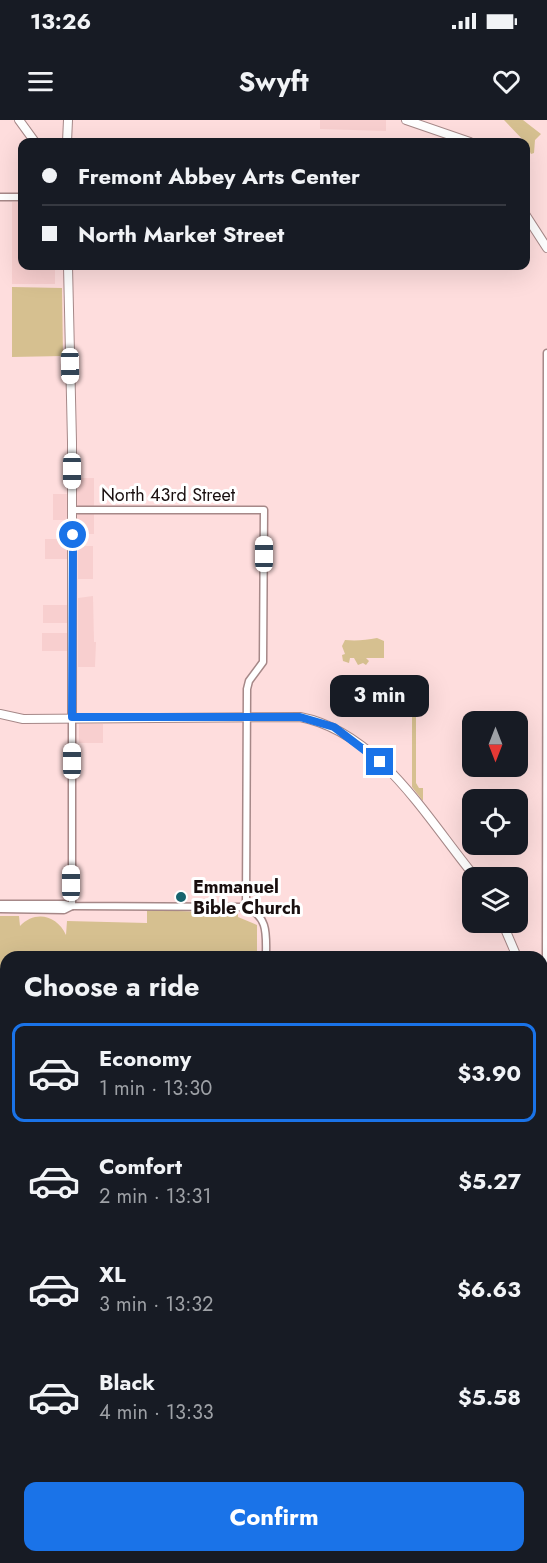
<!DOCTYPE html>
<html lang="en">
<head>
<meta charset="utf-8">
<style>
  :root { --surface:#171b24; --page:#20242c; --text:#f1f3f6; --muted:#9ea1a6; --line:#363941; --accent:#1a73e8 }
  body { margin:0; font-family:Jost,sans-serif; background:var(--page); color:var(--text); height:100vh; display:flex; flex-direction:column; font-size:22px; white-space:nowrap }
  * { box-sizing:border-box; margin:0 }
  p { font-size:20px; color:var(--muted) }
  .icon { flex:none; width:33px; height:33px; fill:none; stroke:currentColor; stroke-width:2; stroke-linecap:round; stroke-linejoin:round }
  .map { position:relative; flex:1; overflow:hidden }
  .details { position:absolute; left:0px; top:831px; width:548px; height:612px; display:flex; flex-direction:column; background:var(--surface); border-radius:18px 18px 0 0; box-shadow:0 6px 24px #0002 }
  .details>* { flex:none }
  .banner { position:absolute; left:18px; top:18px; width:512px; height:132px; border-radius:12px; box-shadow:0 6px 24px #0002; display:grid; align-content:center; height:132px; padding:0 24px; background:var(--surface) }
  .needle { width:39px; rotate:180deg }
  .tools { position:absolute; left:462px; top:591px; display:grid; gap:12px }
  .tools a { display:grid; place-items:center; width:66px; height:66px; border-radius:12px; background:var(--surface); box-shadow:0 6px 24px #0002; font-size:30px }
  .end { position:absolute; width:27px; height:27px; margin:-14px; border:8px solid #1a73e8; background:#fff; box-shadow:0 0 0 3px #fff }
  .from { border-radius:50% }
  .bubble { position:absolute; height:42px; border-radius:12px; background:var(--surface); box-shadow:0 6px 24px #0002; font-size:20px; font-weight:700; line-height:42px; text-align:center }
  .car { position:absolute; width:18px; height:36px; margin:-18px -9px; border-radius:8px; box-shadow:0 0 4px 2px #0007; background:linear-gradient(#fff 24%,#345 0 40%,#fff 0 76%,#345 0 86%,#fff 0) }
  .banner b { display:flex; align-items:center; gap:21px; height:57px; font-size:22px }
  .banner b+b { border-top:2px solid var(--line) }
  .banner i { width:15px; height:15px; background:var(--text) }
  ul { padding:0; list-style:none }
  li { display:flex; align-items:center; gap:18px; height:99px; margin:0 12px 9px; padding:0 12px; border:3px solid transparent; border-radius:12px }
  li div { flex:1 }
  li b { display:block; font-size:22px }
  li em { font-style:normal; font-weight:700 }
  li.on { border-color:var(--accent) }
  li>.icon { width:54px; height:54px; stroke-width:1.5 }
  h2 { padding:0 24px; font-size:27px; line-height:72px }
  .action { display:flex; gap:12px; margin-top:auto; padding:12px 24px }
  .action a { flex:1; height:69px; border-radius:12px; background:var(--accent); color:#fff; font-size:24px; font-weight:700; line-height:69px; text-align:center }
  .status { display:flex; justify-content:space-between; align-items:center; height:42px; padding:0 30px; background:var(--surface); direction:ltr }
  .status svg { height:16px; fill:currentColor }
  header { display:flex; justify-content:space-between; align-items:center; height:78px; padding:0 24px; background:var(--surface); font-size:27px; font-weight:700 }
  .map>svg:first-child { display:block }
  .built { fill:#f8cfcf }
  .green { fill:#d6c090 }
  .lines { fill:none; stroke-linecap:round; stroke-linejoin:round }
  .minor-casing { stroke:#a68888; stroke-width:9 }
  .major-casing { stroke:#a68888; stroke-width:10 }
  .minor { stroke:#fff; stroke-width:6 }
  .major { stroke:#fff; stroke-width:8 }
  .route { stroke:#1a73e8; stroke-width:8 }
  .poi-dot { fill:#18636e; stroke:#fff; stroke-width:2 }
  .labels { text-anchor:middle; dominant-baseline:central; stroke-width:6; stroke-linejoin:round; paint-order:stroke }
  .street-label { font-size:18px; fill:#190f0f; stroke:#fff }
  .poi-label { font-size:18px; font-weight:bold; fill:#190f0f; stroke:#fff; text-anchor:start }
</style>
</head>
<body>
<div class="status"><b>13:26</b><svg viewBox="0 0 49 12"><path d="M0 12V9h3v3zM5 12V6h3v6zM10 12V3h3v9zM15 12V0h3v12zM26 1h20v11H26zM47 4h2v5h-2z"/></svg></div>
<header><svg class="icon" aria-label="menu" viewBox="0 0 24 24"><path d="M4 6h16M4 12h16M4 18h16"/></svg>Swyft<svg class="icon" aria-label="heart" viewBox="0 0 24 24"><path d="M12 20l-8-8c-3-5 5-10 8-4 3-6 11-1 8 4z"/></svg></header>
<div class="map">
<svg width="547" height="1443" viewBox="0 0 547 1443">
  <rect width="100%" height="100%" fill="#fedddd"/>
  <!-- built -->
  <g class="built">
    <path d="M320 0H386V11L320 9Z"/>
    <path d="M12 82H22V146H55V164H12Z"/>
    <path d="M77 358H94V414H78L77 400H53V374H77Z"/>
    <rect x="45" y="419" width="23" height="20"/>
    <rect x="78" y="426" width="15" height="33"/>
    <path d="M93 476 94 522H96L95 547H78V478Z"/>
    <rect x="43" y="485" width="25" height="18"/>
    <rect x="42" y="513" width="26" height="18"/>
    <rect x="79" y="604" width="24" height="19"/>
  </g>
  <!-- green -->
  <g class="green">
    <path d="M504 0H523L541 14 535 20 534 33 531 34 525 22Z"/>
    <path d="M12 167 62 168 63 236 12 237Z"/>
    <path d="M377 518 384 521V538H366L369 541 366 545 363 543 358 545 354 538H350L349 543 343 541 342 535 345 534 342 526 345 520C357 521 366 520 377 518Z"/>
    <path d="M414 561 416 563V663L419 668H423V681L412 667V563Z"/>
    <path d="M147 790 238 793V797L257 805V837H6V1217H0V796H19L20 806C35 790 57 795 66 815L67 801 147 803Z"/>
  </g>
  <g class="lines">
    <!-- minor casing -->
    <g class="minor-casing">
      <g id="minor">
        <path d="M0 77H22"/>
        <path d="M72 390H264L263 542 249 561 247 569 246 787"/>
        <path d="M0 784H64L72 786 246 787C269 797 266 815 266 837"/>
        <path d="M72 786V597"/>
        <path d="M0 789 64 790 72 786"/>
        <path d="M263 1443V1437"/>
        <path d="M545 1443 547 233"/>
      </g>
    </g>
    <!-- major casing -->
    <g class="major-casing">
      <g id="major">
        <path d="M19 0 35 22"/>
        <path d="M406 0 470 22"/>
        <path d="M67 22 68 0"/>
        <path d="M525 94 547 128"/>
        <path d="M68 146 72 322V597"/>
        <path d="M0 594 23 599 300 597C379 612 428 700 476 758"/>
        <path d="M502 802 517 837"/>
        <path d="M542 898 547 911"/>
      </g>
    </g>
    <!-- minor -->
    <use href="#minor" class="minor"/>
    <!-- major -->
    <use href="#major" class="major"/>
  </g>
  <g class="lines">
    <!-- route -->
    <path class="route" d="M73 415 72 597H300L334 607 380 642"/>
  </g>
  <!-- markers -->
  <circle class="poi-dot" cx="181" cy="777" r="6"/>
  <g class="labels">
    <!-- street labels -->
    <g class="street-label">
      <text x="168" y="375">North 43rd Street</text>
    </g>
    <!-- poi labels -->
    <g class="poi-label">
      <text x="193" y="767">Emmanuel<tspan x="193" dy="21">Bible Church</tspan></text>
    </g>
  </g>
</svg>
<div class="tools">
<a><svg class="needle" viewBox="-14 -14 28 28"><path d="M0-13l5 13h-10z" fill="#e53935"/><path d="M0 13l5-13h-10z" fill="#9ea1a6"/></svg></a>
<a><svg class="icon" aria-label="locate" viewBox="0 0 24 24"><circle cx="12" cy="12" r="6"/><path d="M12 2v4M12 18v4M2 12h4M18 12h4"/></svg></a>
<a><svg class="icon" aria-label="layers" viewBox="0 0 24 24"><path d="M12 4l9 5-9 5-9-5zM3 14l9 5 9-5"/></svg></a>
</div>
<i class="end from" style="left:73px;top:415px"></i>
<i class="end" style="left:380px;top:642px"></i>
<div class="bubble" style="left:330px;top:555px;width:99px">3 min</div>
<i class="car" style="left:70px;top:246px;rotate:179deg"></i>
<i class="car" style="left:72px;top:351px;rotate:180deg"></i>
<i class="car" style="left:264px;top:434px;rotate:0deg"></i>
<i class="car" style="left:72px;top:641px;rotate:0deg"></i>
<i class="car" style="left:71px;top:763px;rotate:0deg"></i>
<div class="banner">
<b><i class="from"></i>Fremont Abbey Arts Center</b>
<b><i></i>North Market Street</b>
</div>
<section class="details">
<h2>Choose a ride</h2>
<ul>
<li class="on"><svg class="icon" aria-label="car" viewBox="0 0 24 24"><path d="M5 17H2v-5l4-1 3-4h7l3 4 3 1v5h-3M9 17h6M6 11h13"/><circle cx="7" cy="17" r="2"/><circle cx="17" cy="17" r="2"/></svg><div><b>Economy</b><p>1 min · 13:30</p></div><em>$3.90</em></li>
<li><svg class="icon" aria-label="car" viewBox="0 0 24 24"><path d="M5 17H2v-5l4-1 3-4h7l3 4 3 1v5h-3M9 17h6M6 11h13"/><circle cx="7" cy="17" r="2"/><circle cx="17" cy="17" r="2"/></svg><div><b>Comfort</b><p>2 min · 13:31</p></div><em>$5.27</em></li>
<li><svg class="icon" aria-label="car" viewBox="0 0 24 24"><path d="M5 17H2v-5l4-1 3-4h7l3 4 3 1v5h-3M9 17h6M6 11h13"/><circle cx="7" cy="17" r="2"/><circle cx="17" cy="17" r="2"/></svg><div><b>XL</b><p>3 min · 13:32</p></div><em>$6.63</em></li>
<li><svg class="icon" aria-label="car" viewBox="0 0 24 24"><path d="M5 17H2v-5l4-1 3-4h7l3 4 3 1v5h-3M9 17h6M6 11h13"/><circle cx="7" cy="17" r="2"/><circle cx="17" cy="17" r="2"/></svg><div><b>Black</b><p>4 min · 13:33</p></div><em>$5.58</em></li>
</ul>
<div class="action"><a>Confirm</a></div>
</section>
</div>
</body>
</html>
